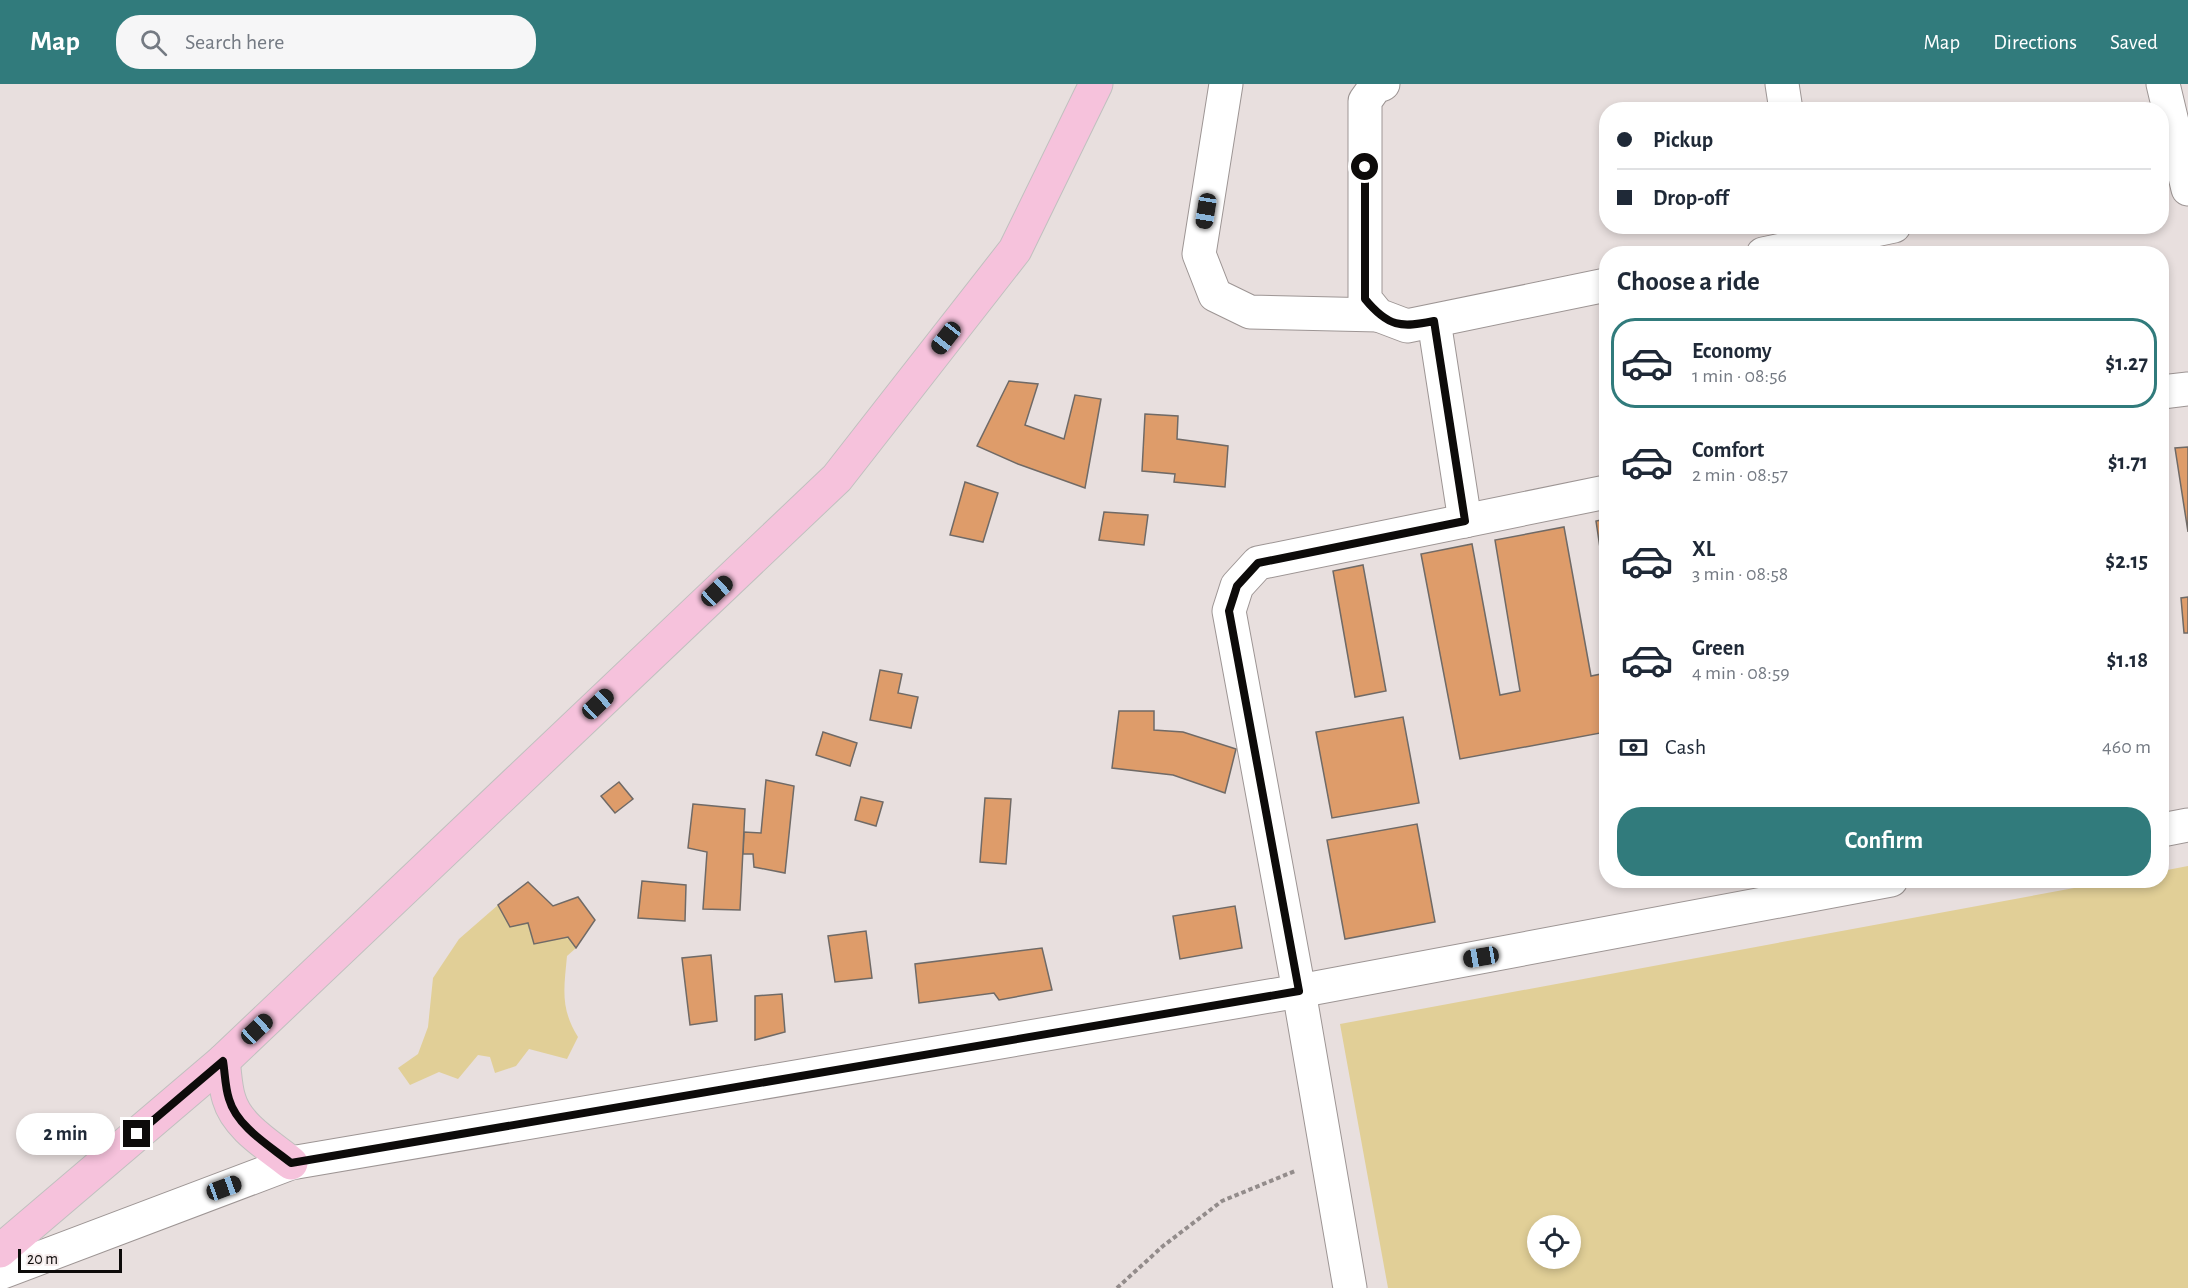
<!DOCTYPE html>
<html lang="en">
<head>
<meta charset="utf-8">
<style>
  :root { --surface:#fff; --page:#f6f6f7; --text:#1f2937; --muted:#747a83; --line:#e0e1e3; --accent:#317b7c }
  body { margin:0; font-family:"Alegreya Sans",sans-serif; background:var(--page); color:var(--text); height:100vh; display:flex; flex-direction:column; font-size:22px; white-space:nowrap }
  * { box-sizing:border-box; margin:0 }
  p { font-size:20px; color:var(--muted) }
  .icon { flex:none; width:33px; height:33px; fill:none; stroke:currentColor; stroke-width:2; stroke-linecap:round; stroke-linejoin:round }
  .map { position:relative; flex:1; overflow:hidden }
  .drawer { position:absolute; left:1599px; top:162px; width:570px; height:642px; display:flex; flex-direction:column; background:var(--surface); border-radius:24px; box-shadow:0 3px 9px #0003 }
  .drawer>* { flex:none }
  .hud { position:absolute; left:1599px; top:18px; width:570px; height:132px; border-radius:24px; box-shadow:0 3px 9px #0003; display:grid; align-content:center; height:132px; padding:0 18px; background:var(--surface) }
  .controls { position:absolute; left:1527px; top:1131px; display:grid; gap:12px }
  .controls a { display:grid; place-items:center; width:54px; height:54px; border-radius:50%; background:var(--surface); box-shadow:0 3px 9px #0003; font-size:30px }
  .scale { position:absolute; left:18px; bottom:15px; width:104px; box-sizing:border-box; padding-left:6px; border:3px solid #0d0b0a; border-top:0; font-size:16px; line-height:21px; white-space:nowrap; color:#0d0b0a; -webkit-text-stroke:4px #f5ecec; paint-order:stroke }
  .end { position:absolute; width:27px; height:27px; margin:-14px; border:8px solid #0d0b0a; background:#fff; box-shadow:0 0 0 3px #fff }
  .from { border-radius:50% }
  .bubble { position:absolute; height:42px; border-radius:21px; background:var(--surface); box-shadow:0 3px 9px #0003; font-size:20px; font-weight:700; line-height:42px; text-align:center }
  .car { position:absolute; width:18px; height:36px; margin:-18px -9px; border-radius:8px; box-shadow:0 0 4px 2px #0007; background:linear-gradient(#222 24%,#8ab4d8 0 40%,#222 0 76%,#8ab4d8 0 86%,#222 0) }
  .hud b { display:flex; align-items:center; gap:21px; height:57px; font-size:22px }
  .hud b+b { border-top:2px solid var(--line) }
  .hud i { width:15px; height:15px; background:var(--text) }
  ul { padding:0; list-style:none }
  li { display:flex; align-items:center; gap:18px; height:90px; margin:0 12px 9px; padding:0 6px; border:3px solid transparent; border-radius:24px }
  li div { flex:1 }
  li b { display:block; font-size:22px }
  li em { font-style:normal; font-weight:700 }
  li.active { border-color:var(--accent) }
  li>.icon { width:54px; height:54px; stroke-width:1.5 }
  h2 { padding:0 18px; font-size:27px; line-height:72px }
  .pay { display:flex; align-items:center; gap:15px; height:66px; padding:0 18px; font-size:22px }
  .pay p { margin-inline-start:auto }
  .action { display:flex; gap:12px; margin-top:auto; padding:12px 18px }
  .action a { flex:1; height:69px; border-radius:24px; background:var(--accent); color:#fff; font-size:24px; font-weight:700; line-height:69px; text-align:center }
  header { display:flex; align-items:center; gap:36px; box-sizing:border-box; height:84px; padding:0 30px; background:var(--accent); color:#fff }
  header strong { font-size:28px }
  nav { display:flex; gap:33px; margin-inline-start:auto; font-size:21px }
  .search { width:420px; height:54px; background:var(--page); display:flex; align-items:center; gap:15px; box-sizing:border-box; padding:0 21px; border-radius:24px; color:var(--muted); font-size:22px }
  .map>svg:first-child { display:block }
  .green { fill:#e1cf97; fill-rule:evenodd }
  .building { fill:#de9c6a; stroke:#706a66; stroke-width:1.5 }
  .lines { fill:none; stroke-linecap:round; stroke-linejoin:round }
  .minor-casing { stroke:#9d9594; stroke-width:35 }
  .tertiary-casing { stroke:#9d9594; stroke-width:35 }
  .trunk-casing { stroke:#c0c0bf; stroke-width:35 }
  .path { stroke:#938c8b; stroke-width:4; stroke-dasharray:4.5 3; stroke-linecap:butt }
  .minor { stroke:#fff; stroke-width:33 }
  .tertiary { stroke:#fff; stroke-width:33 }
  .trunk { stroke:#f6c2dc; stroke-width:33 }
  .route { stroke:#0d0b0a; stroke-width:8 }
</style>
</head>
<body>
<header>
<strong>Map</strong>
<div class="search"><svg class="icon" aria-label="search" viewBox="0 0 24 24"><circle cx="10" cy="10" r="6"/><path d="M15 15l6 6"/></svg>Search here</div>
<nav><a>Map</a><a>Directions</a><a>Saved</a></nav>
</header>
<div class="map">
<svg width="2188" height="1204" viewBox="0 0 2188 1204">
  <rect width="100%" height="100%" fill="#e8dfde"/>
  <!-- green -->
  <g class="green">
    <path d="M2188 782V1204H1388L1340 940 2112 797 2162 796V787ZM1538 1142H1570V1174H1538Z"/>
    <path d="M498 821 510 842 528 839 534 860 568 853 576 864 567 872C564 905 560 924 578 953L567 975 529 965 516 982 495 989 490 973 478 971 458 995 439 988 410 1001 398 984 418 970 428 943 433 894 459 855Z"/>
  </g>
  <!-- building -->
  <g class="building">
    <path d="M1009 297 1038 300 1025 341 1064 355 1075 311 1101 315 1085 404 1018 380 977 362Z"/>
    <path d="M1145 330 1178 332 1177 355 1228 362 1225 403 1174 398 1175 390 1142 387Z"/>
    <path d="M2188 363V448L2175 364Z"/>
    <path d="M965 398 998 409 983 458 950 451Z"/>
    <path d="M1104 428 1148 431 1144 461 1099 456Z"/>
    <path d="M1606 435V504L1596 437Z"/>
    <path d="M1564 443 1591 592 1606 589V648L1460 675 1421 470 1472 460 1500 611 1520 607 1495 456Z"/>
    <path d="M1363 481 1386 607 1355 613 1333 487Z"/>
    <path d="M2188 513V549H2184L2181 514Z"/>
    <path d="M880 586 902 590 898 609 918 613 911 644 870 636Z"/>
    <path d="M1119 627H1154V646L1183 648 1236 665 1225 709 1173 691 1112 684Z"/>
    <path d="M1403 633 1419 719 1332 734 1316 648Z"/>
    <path d="M823 648 857 659 850 682 816 671Z"/>
    <path d="M766 696 794 702 785 789 754 783 753 770H743L744 748 761 749Z"/>
    <path d="M619 698 633 715 615 729 601 712Z"/>
    <path d="M861 713 883 718 876 742 855 736Z"/>
    <path d="M985 714 1011 715 1006 780 980 778Z"/>
    <path d="M693 720 745 725 740 826 703 825 707 768 688 764Z"/>
    <path d="M1417 740 1435 838 1345 855 1327 756Z"/>
    <path d="M642 797 686 801 685 837 638 834Z"/>
    <path d="M528 798 553 822 578 813 595 836 576 864 568 853 534 860 528 839 510 843 498 821Z"/>
    <path d="M1235 822 1242 864 1180 875 1173 832Z"/>
    <path d="M866 847 872 894 835 898 828 852Z"/>
    <path d="M1042 864 1052 906 999 916 994 909 919 919 915 880Z"/>
    <path d="M711 871 717 937 690 941 682 874Z"/>
    <path d="M782 910 785 948 755 956V912Z"/>
  </g>
  <g class="lines">
    <!-- minor casing -->
    <g class="minor-casing">
      <g id="minor">
        <path d="M1226 0 1199 170 1215 211 1250 228 1378 231"/>
        <path d="M1383 0 1375 3 1365 17V215L1378 231 1407 242 1606 201"/>
        <path d="M1782 0 1786 26"/>
        <path d="M2163 0 2188 105"/>
        <path d="M1763 170 1894 142"/>
        <path d="M1434 237 1465 437"/>
        <path d="M2162 308 2188 305"/>
        <path d="M1350 1204 1299 907 1229 527 1237 502 1258 479 1606 408"/>
      </g>
    </g>
    <!-- tertiary casing -->
    <g class="tertiary-casing">
      <g id="tertiary">
        <path d="M2162 746 2188 741"/>
        <path d="M0 1189 291 1079 1299 907 1891 796"/>
      </g>
    </g>
    <!-- trunk casing -->
    <g class="trunk-casing">
      <g id="trunk">
        <path d="M223 977C225 989 225 1003 229 1015 237 1043 270 1062 291 1079"/>
        <path d="M0 1167 223 977 837 394 1015 166 1096 0"/>
      </g>
    </g>
    <!-- path -->
    <path class="path" d="M1117 1204 1163 1162 1222 1117 1295 1087"/>
    <!-- minor -->
    <use href="#minor" class="minor"/>
    <!-- tertiary -->
    <use href="#tertiary" class="tertiary"/>
    <!-- trunk -->
    <use href="#trunk" class="trunk"/>
  </g>
  <g class="lines">
    <!-- route -->
    <path class="route" d="M137 1050 223 977C225 989 225 1003 229 1015 237 1043 270 1062 291 1079L1299 907 1229 527 1237 502 1258 479 1465 437 1434 237C1401 244 1388 243 1365 215V83"/>
  </g>
</svg>
<div class="controls">
<a><svg class="icon" aria-label="locate" viewBox="0 0 24 24"><circle cx="12" cy="12" r="6"/><path d="M12 2v4M12 18v4M2 12h4M18 12h4"/></svg></a>
</div>
<div class="scale">20 m</div>
<i class="end from" style="left:1365px;top:83px"></i>
<i class="end" style="left:137px;top:1050px"></i>
<div class="bubble" style="left:16px;top:1029px;width:99px">2 min</div>
<i class="car" style="left:1206px;top:127px;rotate:189deg"></i>
<i class="car" style="left:946px;top:254px;rotate:218deg"></i>
<i class="car" style="left:717px;top:507px;rotate:47deg"></i>
<i class="car" style="left:598px;top:620px;rotate:47deg"></i>
<i class="car" style="left:1481px;top:873px;rotate:260deg"></i>
<i class="car" style="left:257px;top:945px;rotate:47deg"></i>
<i class="car" style="left:224px;top:1104px;rotate:70deg"></i>
<div class="hud">
<b><i class="from"></i>Pickup</b>
<b><i></i>Drop-off</b>
</div>
<section class="drawer">
<h2>Choose a ride</h2>
<ul>
<li class="active"><svg class="icon" aria-label="car" viewBox="0 0 24 24"><path d="M5 17H2v-5l4-1 3-4h7l3 4 3 1v5h-3M9 17h6M6 11h13"/><circle cx="7" cy="17" r="2"/><circle cx="17" cy="17" r="2"/></svg><div><b>Economy</b><p>1 min · 08:56</p></div><em>$1.27</em></li>
<li><svg class="icon" aria-label="car" viewBox="0 0 24 24"><path d="M5 17H2v-5l4-1 3-4h7l3 4 3 1v5h-3M9 17h6M6 11h13"/><circle cx="7" cy="17" r="2"/><circle cx="17" cy="17" r="2"/></svg><div><b>Comfort</b><p>2 min · 08:57</p></div><em>$1.71</em></li>
<li><svg class="icon" aria-label="car" viewBox="0 0 24 24"><path d="M5 17H2v-5l4-1 3-4h7l3 4 3 1v5h-3M9 17h6M6 11h13"/><circle cx="7" cy="17" r="2"/><circle cx="17" cy="17" r="2"/></svg><div><b>XL</b><p>3 min · 08:58</p></div><em>$2.15</em></li>
<li><svg class="icon" aria-label="car" viewBox="0 0 24 24"><path d="M5 17H2v-5l4-1 3-4h7l3 4 3 1v5h-3M9 17h6M6 11h13"/><circle cx="7" cy="17" r="2"/><circle cx="17" cy="17" r="2"/></svg><div><b>Green</b><p>4 min · 08:59</p></div><em>$1.18</em></li>
</ul>
<div class="pay"><svg class="icon" aria-label="cash" viewBox="0 0 24 24"><path d="M3 7h18v10H3z"/><circle cx="12" cy="12" r="2"/></svg>Cash<p>460 m</p></div>
<div class="action"><a>Confirm</a></div>
</section>
</div>
</body>
</html>
